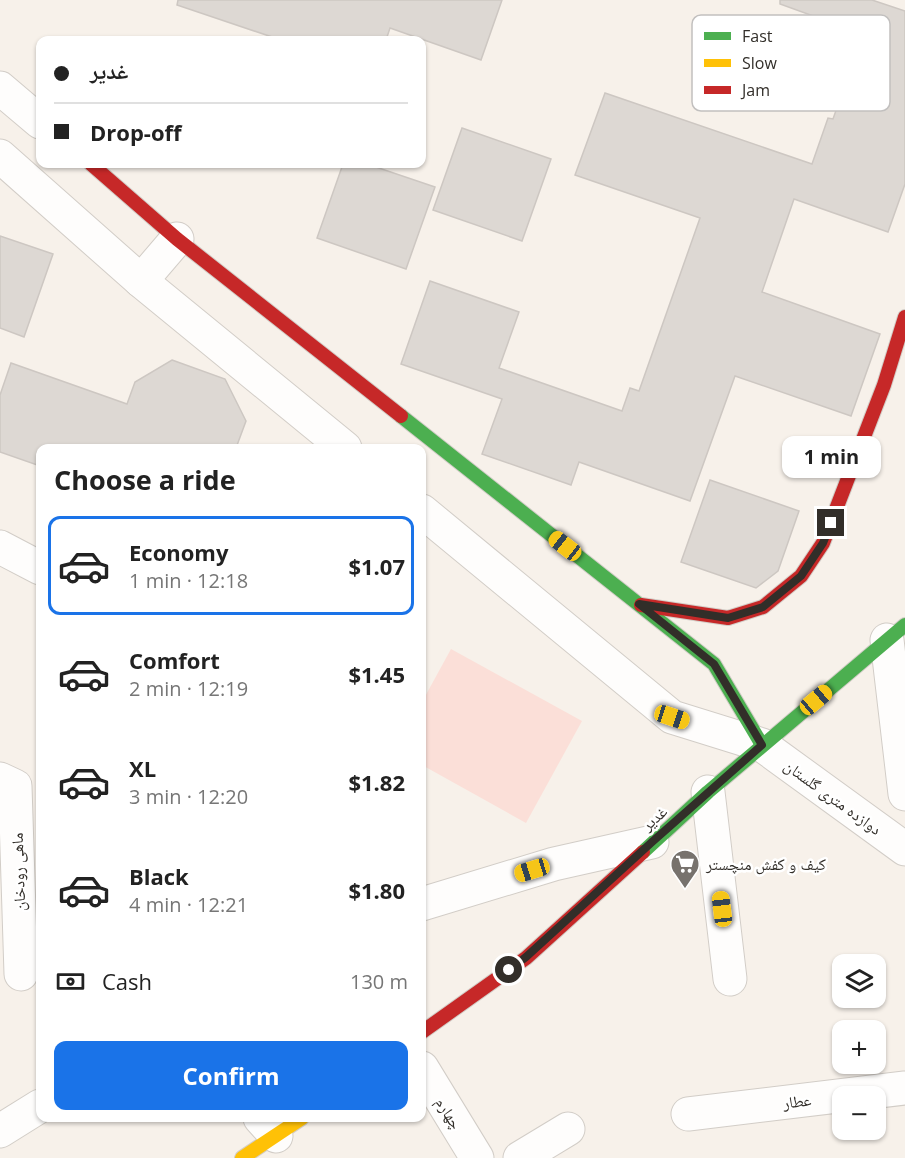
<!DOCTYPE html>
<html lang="en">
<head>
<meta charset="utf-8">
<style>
  :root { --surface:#fff; --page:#f2f2f2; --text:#222; --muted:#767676; --line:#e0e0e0; --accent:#1a73e8 }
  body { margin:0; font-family:"Open Sans","Noto Naskh Arabic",sans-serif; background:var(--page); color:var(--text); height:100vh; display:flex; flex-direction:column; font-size:22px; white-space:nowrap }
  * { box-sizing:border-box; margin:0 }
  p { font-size:20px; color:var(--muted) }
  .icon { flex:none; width:33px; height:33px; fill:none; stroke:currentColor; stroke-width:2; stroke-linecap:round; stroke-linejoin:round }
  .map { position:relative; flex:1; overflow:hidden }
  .sheet { position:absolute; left:36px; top:444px; width:390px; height:678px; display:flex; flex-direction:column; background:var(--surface); border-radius:12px; box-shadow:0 2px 4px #0004 }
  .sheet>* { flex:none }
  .top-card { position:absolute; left:36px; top:36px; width:390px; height:132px; border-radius:12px; box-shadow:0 2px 4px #0004; display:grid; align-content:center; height:132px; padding:0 18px; background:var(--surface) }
  .controls { position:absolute; left:832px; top:954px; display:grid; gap:12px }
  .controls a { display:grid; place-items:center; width:54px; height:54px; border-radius:12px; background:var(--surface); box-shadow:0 2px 4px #0004; font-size:30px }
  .end { position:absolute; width:27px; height:27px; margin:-14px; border:8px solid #322e29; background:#fff; box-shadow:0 0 0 3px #fff }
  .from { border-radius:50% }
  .bubble { position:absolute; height:42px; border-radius:12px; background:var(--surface); box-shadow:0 2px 4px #0004; font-size:20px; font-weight:700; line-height:42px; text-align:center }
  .car { position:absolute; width:18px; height:36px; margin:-18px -9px; border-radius:8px; box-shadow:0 0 4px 2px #0007; background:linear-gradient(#f5c518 24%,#345 0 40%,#f5c518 0 76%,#345 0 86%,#f5c518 0) }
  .top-card b { display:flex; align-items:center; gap:21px; height:57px; font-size:22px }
  .top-card b+b { border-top:2px solid var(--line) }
  .top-card i { width:15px; height:15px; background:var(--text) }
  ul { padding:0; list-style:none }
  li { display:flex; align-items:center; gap:18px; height:99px; margin:0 12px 9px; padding:0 6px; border:3px solid transparent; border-radius:12px }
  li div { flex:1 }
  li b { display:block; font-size:22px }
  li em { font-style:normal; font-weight:700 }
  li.selected { border-color:var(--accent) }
  li>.icon { width:54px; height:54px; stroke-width:1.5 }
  h2 { padding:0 18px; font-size:27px; line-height:72px }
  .pay { display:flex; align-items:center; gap:15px; height:66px; padding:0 18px; font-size:22px }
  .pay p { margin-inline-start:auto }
  .action { display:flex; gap:12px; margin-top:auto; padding:12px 18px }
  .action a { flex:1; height:69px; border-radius:12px; background:var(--accent); color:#fff; font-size:24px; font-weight:700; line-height:69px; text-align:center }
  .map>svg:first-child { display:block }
  .green { fill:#fbdfd8 }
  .building { fill:#ddd8d3; stroke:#cdc7c2; stroke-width:1.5 }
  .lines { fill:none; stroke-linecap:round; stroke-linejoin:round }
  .street-casing { stroke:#d2cdc7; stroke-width:35 }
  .fast-casing { stroke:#d2cdc7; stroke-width:16 }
  .slow-casing { stroke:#d2cdc7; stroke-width:16 }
  .jam-casing { stroke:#d2cdc7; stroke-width:16 }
  .street { stroke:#fefdfc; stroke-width:33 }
  .fast { stroke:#4caf50; stroke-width:14 }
  .slow { stroke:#ffc107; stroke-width:14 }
  .jam { stroke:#c62828; stroke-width:14 }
  .route { stroke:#322e29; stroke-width:8 }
  .labels { text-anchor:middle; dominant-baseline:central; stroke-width:5; stroke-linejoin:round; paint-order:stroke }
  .street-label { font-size:16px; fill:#322e29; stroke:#fff }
  .poi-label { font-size:16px; fill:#322e29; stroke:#fff; text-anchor:start }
  .key { fill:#fff; stroke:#c2c0bf; stroke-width:1.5 }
  .key-label { font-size:16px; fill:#322e29 }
</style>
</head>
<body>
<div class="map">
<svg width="905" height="1158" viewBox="0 0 905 1158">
  <rect width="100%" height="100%" fill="#f7f1ea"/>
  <!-- green -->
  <path class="green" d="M451 649 582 721 526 823 422 765V702Z"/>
  <!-- building -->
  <g class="building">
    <path d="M178 0H502L481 60 390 28 386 40H281L177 5Z"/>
    <path d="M780 0H872L905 11V184L888 232 794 199 762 292 880 334 851 416 735 376 690 501 579 462 571 485 482 454 502 399 401 364 430 281 519 312 499 368 622 411 630 388 639 391 700 218 575 175 605 93 812 164 828 118 833 119 863 34 780 4Z"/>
    <path d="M462 128 551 159 522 241 433 210Z"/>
    <path d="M343 164H367L435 187 406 269 317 238Z"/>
    <path d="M0 236 53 254 24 337 0 328Z"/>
    <path d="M172 360 225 379 246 421 236 448H40V466L0 452V395L11 363 127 404 135 382Z"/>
    <path d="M710 480 799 511 778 571 756 588 681 562Z"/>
  </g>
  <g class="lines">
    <!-- street casing -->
    <g class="street-casing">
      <g id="street">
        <path d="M0 88 40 122"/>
        <path d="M0 156 141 281 345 448"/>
        <path d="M141 281 177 239"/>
        <path d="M422 511 672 717 762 745 905 849"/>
        <path d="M0 547 40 568"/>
        <path d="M887 640 905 794"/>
        <path d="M0 779 15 786 21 974"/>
        <path d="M708 792 730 979"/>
        <path d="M422 904 554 864 652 842"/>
        <path d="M422 1068 477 1158"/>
        <path d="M688 1114 905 1088"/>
        <path d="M260 1118 276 1136"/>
        <path d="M0 1131 40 1106"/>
        <path d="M520 1158 568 1129"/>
      </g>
    </g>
    <!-- fast casing -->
    <g class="fast-casing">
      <g id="fast">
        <path d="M401 416 714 664 762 745"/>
        <path d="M643 852 708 792 905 625"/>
      </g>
    </g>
    <!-- slow casing -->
    <g class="slow-casing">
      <path id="slow" d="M242 1158 302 1118"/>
    </g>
    <!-- jam casing -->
    <g class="jam-casing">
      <g id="jam">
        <path d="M91 164 177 239 401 416"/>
        <path d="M641 605 728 618 763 607 801 576 823 543 884 385 905 317"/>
        <path d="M422 1032 526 958 643 852"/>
      </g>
    </g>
    <!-- street -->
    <use href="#street" class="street"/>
    <!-- fast -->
    <use href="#fast" class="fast"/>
    <!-- slow -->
    <use href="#slow" class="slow"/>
    <!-- jam -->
    <use href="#jam" class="jam"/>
  </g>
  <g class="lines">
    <!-- route -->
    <path class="route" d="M509 970 526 957 652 842 762 745 714 664 639 604 728 618 763 607 801 576 823 543 831 523"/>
  </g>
  <!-- icons -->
  <defs>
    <g id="supermarket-pin" transform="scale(1.5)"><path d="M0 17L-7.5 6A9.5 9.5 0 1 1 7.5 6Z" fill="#77726d" stroke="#fff"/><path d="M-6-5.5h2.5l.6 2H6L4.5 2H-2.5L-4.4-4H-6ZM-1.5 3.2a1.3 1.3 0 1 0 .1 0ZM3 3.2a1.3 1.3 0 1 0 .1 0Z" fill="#fff"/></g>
  </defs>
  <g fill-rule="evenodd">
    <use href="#supermarket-pin" x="685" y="864"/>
  </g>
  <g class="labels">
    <!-- street labels -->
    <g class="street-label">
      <text transform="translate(833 797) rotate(36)">دوازده متری گلستان</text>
      <text transform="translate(654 818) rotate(-41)">غدیر</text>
      <text transform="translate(18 872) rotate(-92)">ماهی رودخان</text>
      <text transform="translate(797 1101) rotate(-7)">عطار</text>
      <text transform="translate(449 1113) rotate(58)">چهارم</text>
    </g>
    <!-- poi labels -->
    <g class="poi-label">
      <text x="706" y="864">کیف و کفش منچستر</text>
    </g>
  </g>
  <!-- legend -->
  <rect x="692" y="15" width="198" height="96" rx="9" class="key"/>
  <rect x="704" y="32" width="27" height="8" fill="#4caf50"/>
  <rect x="704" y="59" width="27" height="8" fill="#ffc107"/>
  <rect x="704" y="86" width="27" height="8" fill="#c62828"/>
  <g class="key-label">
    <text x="742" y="42">Fast</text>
    <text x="742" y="69">Slow</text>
    <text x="742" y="96">Jam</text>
  </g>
</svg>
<div class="controls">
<a><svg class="icon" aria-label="layers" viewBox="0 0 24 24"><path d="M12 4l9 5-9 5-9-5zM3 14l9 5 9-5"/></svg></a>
<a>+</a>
<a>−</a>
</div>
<i class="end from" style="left:509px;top:970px"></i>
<i class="end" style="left:831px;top:523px"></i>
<div class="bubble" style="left:782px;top:436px;width:99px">1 min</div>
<i class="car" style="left:565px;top:546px;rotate:308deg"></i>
<i class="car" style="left:816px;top:700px;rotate:50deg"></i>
<i class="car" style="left:672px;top:717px;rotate:108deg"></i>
<i class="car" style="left:532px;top:870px;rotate:253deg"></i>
<i class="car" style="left:722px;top:909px;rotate:353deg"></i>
<div class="top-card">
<b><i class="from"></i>غدیر</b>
<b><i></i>Drop-off</b>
</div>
<section class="sheet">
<h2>Choose a ride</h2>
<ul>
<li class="selected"><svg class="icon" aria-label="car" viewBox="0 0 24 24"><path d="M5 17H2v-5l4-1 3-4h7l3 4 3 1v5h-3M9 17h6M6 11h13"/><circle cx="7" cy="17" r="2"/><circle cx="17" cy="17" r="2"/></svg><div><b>Economy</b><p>1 min · 12:18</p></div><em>$1.07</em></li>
<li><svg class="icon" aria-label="car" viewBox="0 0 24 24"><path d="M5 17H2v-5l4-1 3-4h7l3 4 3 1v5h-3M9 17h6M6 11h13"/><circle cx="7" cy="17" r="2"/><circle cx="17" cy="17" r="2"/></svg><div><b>Comfort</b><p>2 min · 12:19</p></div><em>$1.45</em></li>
<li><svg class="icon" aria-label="car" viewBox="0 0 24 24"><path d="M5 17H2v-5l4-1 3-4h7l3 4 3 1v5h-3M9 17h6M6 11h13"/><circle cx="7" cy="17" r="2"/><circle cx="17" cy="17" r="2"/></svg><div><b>XL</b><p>3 min · 12:20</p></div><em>$1.82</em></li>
<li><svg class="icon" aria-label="car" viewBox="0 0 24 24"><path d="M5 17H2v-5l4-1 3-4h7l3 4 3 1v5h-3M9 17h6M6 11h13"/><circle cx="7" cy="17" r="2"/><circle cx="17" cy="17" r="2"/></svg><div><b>Black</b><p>4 min · 12:21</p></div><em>$1.80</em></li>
</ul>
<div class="pay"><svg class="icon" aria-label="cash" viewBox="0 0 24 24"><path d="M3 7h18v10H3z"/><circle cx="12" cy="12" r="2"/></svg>Cash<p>130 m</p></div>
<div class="action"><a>Confirm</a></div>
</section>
</div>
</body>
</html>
